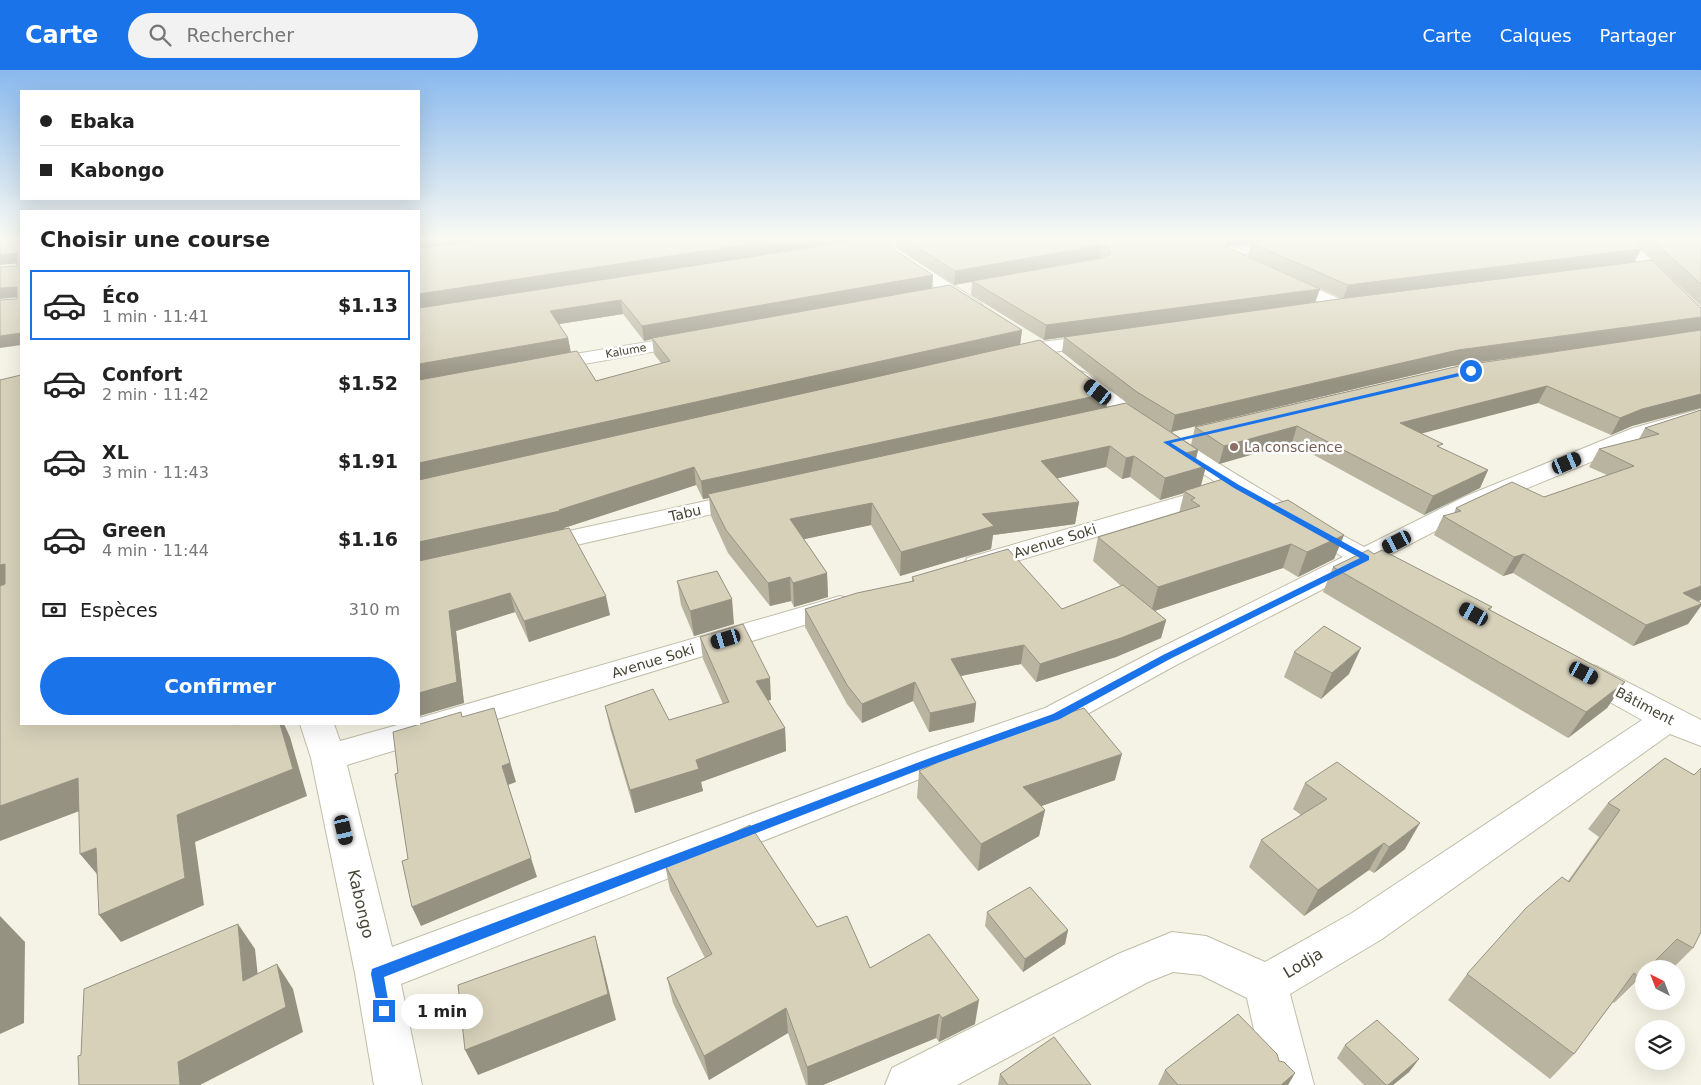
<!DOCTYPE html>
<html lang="fr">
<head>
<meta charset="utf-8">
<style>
  :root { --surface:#fff; --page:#f2f2f2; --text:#222; --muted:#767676; --line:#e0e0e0; --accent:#1a73e8 }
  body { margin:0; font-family:"DejaVu Sans",sans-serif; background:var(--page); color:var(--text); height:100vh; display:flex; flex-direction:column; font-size:19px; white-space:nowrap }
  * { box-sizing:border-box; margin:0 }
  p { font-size:16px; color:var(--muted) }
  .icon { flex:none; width:28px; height:28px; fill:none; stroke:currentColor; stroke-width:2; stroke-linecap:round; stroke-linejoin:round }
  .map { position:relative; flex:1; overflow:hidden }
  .sheet { position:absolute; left:20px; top:140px; width:400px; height:515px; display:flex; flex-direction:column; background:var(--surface); border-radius:0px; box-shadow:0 5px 20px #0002 }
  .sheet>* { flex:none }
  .top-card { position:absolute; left:20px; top:20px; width:400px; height:110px; border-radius:0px; box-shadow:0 5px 20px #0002; display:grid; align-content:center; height:110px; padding:0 20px; background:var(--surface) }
  .needle { width:32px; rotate:318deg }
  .buttons { position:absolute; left:1635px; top:890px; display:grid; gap:10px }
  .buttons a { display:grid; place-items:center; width:50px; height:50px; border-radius:50%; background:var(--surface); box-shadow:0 5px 20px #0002; font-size:25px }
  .end { position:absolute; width:22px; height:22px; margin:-11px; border:6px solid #1a73e8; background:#fff; box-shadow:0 0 0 2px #fff }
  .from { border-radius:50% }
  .bubble { position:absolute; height:35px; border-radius:18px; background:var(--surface); box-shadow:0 5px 20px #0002; font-size:16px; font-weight:600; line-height:35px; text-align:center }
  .car { position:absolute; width:15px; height:30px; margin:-15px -8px; border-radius:6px; box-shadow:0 0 4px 1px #0007; background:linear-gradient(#222 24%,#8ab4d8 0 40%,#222 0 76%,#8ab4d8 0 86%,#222 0) }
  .top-card b { display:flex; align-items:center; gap:18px; height:48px; font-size:19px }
  .top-card b+b { border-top:1px solid var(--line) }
  .top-card i { width:12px; height:12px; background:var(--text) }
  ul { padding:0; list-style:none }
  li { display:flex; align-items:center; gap:15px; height:70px; margin:0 10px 8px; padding:0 10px; border:2px solid transparent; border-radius:0px }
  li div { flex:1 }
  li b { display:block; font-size:19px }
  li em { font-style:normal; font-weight:600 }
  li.on { border-color:var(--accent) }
  li>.icon { width:45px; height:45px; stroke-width:1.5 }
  h2 { padding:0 20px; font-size:22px; line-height:60px }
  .pay { display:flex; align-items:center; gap:12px; height:55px; padding:0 20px; font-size:19px }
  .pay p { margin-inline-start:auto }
  .cta { display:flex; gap:10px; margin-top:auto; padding:10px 20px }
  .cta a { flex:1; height:58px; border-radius:30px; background:var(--accent); color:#fff; font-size:20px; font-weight:600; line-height:58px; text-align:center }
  header { display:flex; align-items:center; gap:30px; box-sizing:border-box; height:70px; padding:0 25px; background:var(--accent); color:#fff }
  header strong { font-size:24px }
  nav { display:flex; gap:28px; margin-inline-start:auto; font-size:18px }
  .search { width:350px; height:45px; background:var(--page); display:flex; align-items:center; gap:12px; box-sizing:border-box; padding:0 18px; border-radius:28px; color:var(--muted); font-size:19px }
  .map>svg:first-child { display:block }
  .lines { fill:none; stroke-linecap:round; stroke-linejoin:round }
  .minor-casing { stroke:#c1bda7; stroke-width:2 }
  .minor { fill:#fff; fill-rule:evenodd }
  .wall { fill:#b9b4a0; fill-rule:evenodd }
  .shaded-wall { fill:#969282 }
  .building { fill:#d7d1ba; stroke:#969282 }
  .route { fill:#1a73e8 }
  .education-dot { fill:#8d6e63; stroke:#fff; stroke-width:2 }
  .labels { text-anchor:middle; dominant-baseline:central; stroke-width:5; stroke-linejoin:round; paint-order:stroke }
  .far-street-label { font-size:11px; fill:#474434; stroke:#fff }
  .education-label { font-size:14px; fill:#785e54; stroke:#fff; text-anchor:start }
  .street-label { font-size:14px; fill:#474434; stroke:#fff }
  .near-street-label { font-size:16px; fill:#474434; stroke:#fff }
</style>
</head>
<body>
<header>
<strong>Carte</strong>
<div class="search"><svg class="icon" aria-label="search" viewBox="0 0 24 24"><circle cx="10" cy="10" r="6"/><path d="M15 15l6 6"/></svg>Rechercher</div>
<nav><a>Carte</a><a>Calques</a><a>Partager</a></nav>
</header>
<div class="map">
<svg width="1701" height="1015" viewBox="0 0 1701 1015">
  <rect width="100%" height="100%" fill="#f4f3e5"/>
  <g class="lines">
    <!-- minor casing -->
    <g class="minor-casing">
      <g id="minor">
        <path d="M867 170H883L981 233 983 237 981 241H969Z"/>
        <path d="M1299 170H1340L1338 173 1333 174 1226 186 1221 185 1219 182 1221 179 1226 178Z"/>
        <path d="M1616 170H1631L1701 239V254L1695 253Z"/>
        <path d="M1285 205 1347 232 1349 236 1347 240H1335L1279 213 1277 210 1279 207Z"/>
        <path d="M690 265 696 266 699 270 696 274 545 301 538 299 535 295 538 291 545 289Z"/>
        <path d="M1099 265 1105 266 1108 270 1105 274 1041 284 1011 291 1004 289 1002 285 1004 281 1041 272Z"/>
        <path d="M1079 301 1086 303C1174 368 1267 426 1364 477L1466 426 1633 358 1701 339V352L1649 368 1484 436 1385 487 1393 495 1389 501 1379 503 1364 498 1178 594 1069 654 945 699 401 914 422 1015H374L355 903 311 688 300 654H334L340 671 401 654H419V648L830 529 840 526 850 529 854 535 850 541 347 695 392 877 921 681 1045 638 1156 580 1343 487 1229 421 1227 427 987 500 977 502 967 500 964 494 967 488 1220 415 1143 364 1072 311 1069 307 1072 303Z"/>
        <path d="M747 422 756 424 759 429 756 434 537 484 528 482 524 476 528 470 537 468Z"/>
        <path d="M1585 593 1596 596 1701 650V676L1670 664 1382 869 1290 924 1314 1015H1266L1247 928 1201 905 1173 902 1148 912 957 1015H885L892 998 1118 884 1172 862 1206 866 1265 892 1352 843 1642 650 1574 612 1569 604 1574 596Z"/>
      </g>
    </g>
    <!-- minor -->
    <use href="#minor" class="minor"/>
  </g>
  <!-- wall -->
  <g class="wall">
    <path d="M419 170 933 205 932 218 1022 260 1020 275 1106 337H1132L1062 282 1064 267 1044 270 971 225 972 212 954 215 896 177 897 170H1211L1316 232 1343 229 1248 186 1251 173 1226 176 1212 170H1632L1641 179 1634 193 1632 356 1611 365 1538 333 1420 363 1441 378 1488 400 1480 418 1424 445 1292 373 1219 394 1198 380 1196 390 1206 396 1201 416 1268 436 1344 465 1334 489 1298 507 1283 498 1155 541 1166 550 1161 568 1116 587 1036 612 1021 594 961 606 976 633 974 652 929 662 913 631 862 653 847 634 805 557V539L912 511V507L1062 539 1121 516 1093 491 1098 467 1179 443 1184 423 1160 430 1130 407 1122 409 1106 397 1057 408 1079 432 1075 454 993 465 991 479 900 506 871 455 804 469 827 503 828 527 794 537 791 531 770 536 728 483 711 446 709 428 703 429 696 415 564 458 610 545 529 572 515 542 456 561 464 633 419 646ZM1099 188 1100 189 1040 199ZM623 244 644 271 652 269 654 284 661 293 596 311 571 282 568 268 559 254ZM1568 280 1195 357 1191 375 1171 362 1452 296Z"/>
    <path d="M1632 170H1701V236Z"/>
    <path d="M1701 340V530L1698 531 1701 533V536L1688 554 1633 576 1513 503 1503 506 1434 465 1443 446 1454 443 1456 438 1544 427 1607 405 1589 397 1599 379 1639 369 1645 358Z"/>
    <path d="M1374 484 1492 537 1490 540 1625 612 1607 638 1568 668 1323 522 1333 497Z"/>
    <path d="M677 511 734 554 694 566 681 535Z"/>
    <path d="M700 567 771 630H768L785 658 786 681 701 712 703 721 635 743 610 658 605 636 669 650 723 634 703 589Z"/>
    <path d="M1294 582 1349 604 1321 629 1284 607Z"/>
    <path d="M1665 688 1693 878 1672 899H1658L1652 895 1614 933 1613 932 1574 984 1550 1009 1448 930 1467 904 1568 811 1599 767 1588 759 1608 733Z"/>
    <path d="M919 701 1115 710 1041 736 1045 740 1039 766 978 801 917 728Z"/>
    <path d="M1305 713 1405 779 1374 803 1369 800 1304 846 1249 797 1261 770 1301 745 1293 739Z"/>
    <path d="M665 795 870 898 975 954 939 972 936 968 823 1015H806L788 963 709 1010 673 933 667 908 705 888 670 820Z"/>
    <path d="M987 842 1068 860 1065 874 1023 902 985 856Z"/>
    <path d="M1345 975 1419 989 1409 1002 1393 1015H1364L1337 988Z"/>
    <path d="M1279 991 1295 1003 1288 1015H1158L1165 1000Z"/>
    <path d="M1000 1004 1091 1015H998Z"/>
  </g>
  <!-- shaded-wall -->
  <g class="shaded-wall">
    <path d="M419 170H506L419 180Z"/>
    <path d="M776 170H858L419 239V224Z"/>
    <path d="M1228 170H1286L1226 176Z"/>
    <path d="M1101 175 1099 188 954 215 955 201Z"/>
    <path d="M1641 179 1634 193 1343 229 1348 215Z"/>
    <path d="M17 183 21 193 0 195V185Z"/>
    <path d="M933 205 932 219 652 268V269L644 271 642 256Z"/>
    <path d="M17 217 21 227 0 229V218Z"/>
    <path d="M1320 219 1315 233 1044 270 1046 255Z"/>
    <path d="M621 230 623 244 553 255 550 241Z"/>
    <path d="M1701 247V261L1452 296 1171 362 1175 345 1458 280Z"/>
    <path d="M1022 260 1020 275 419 412V393Z"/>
    <path d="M21 263V275L0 278V266Z"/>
    <path d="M568 268 571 284 419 311V294Z"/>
    <path d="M1547 316 1538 333 1393 371 1400 353Z"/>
    <path d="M1109 323 1106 340 708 424 709 428 703 429 701 411Z"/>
    <path d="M1701 324V338L1632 356 1611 365 1620 348 1642 339Z"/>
    <path d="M1297 356 1292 373 1219 394 1224 376Z"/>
    <path d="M1110 376 1106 397 1038 413 1041 391Z"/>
    <path d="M1198 380 1193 400 1206 396 1200 418 1184 421V423L1160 430 1165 408 1186 383Z"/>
    <path d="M1134 386 1130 407 1122 409 1126 388Z"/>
    <path d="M694 397 696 415 564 458V460L419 492V472L559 440Z"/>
    <path d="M1488 400 1480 418 1424 445 1433 426Z"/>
    <path d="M1079 432 1075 454 993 465 991 479 900 506 901 482 982 444Z"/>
    <path d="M872 433 871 455 791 472 790 449Z"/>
    <path d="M1344 465 1334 489 1298 507 1307 482Z"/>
    <path d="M1291 474 1283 498 1151 542 1158 517Z"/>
    <path d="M1524 484 1513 503 1503 506 1514 487Z"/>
    <path d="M5 494 21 517 0 524V495Z"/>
    <path d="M827 503 828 527 794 537 793 513Z"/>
    <path d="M790 507 791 531 770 536 768 513Z"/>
    <path d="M1701 516V530L1669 543 1683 523Z"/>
    <path d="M510 523 515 542 456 561 464 633 419 646V623L449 541Z"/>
    <path d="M606 526 610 545 529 572 524 551Z"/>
    <path d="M732 529 734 554 694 566 690 541Z"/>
    <path d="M1701 534V536L1688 554 1633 576 1646 555Z"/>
    <path d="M1166 550 1161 568 1116 587 1036 612 1040 594Z"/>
    <path d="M1024 575 1021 594 950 608 951 589Z"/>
    <path d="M1361 578 1349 604 1321 629 1332 603Z"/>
    <path d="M770 608 771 630 758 633 756 611Z"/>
    <path d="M915 612 913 631 862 653V634Z"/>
    <path d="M1625 612 1607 638 1568 668 1586 642Z"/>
    <path d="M976 633 974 652 929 662 930 643Z"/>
    <path d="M494 638 516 712 508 715 537 807 421 856 412 837 502 696Z"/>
    <path d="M280 654H284L290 667 307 726 195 772 204 835 121 872 99 845 177 745Z"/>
    <path d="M785 658 786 681 701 712 703 721 635 743 630 720 696 690Z"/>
    <path d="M1122 684 1115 710 1019 744 1023 717Z"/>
    <path d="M78 708 98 734 0 771V736Z"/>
    <path d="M1045 740 1039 766 978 801 981 774Z"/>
    <path d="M1420 753 1405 779 1374 803 1389 777Z"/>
    <path d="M1384 773 1369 800 1304 846 1318 820Z"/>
    <path d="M96 778 102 810 80 784Z"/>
    <path d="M0 846 25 872 24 953 0 964Z"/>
    <path d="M238 854 255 879 261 935 243 911Z"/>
    <path d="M1068 860 1065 874 1023 902 1025 889Z"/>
    <path d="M595 866 602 892 616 950 478 1005 465 980Z"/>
    <path d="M277 894 293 919 303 962 200 1015H180L178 992Z"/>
    <path d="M1644 902V903L1614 933Z"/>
    <path d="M979 930 975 954 939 972 942 948Z"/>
    <path d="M786 938 788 963 709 1010 704 986Z"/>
    <path d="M939 944 936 968 823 1015H808L807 997Z"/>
    <path d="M1419 989 1409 1002 1393 1015H1388Z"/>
    <path d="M1295 1003 1288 1015H1281Z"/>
  </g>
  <!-- building -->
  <g class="building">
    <path d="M0 170H21V263L0 266V230L17 229V217L0 218V197L17 196V183L0 185Z"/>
    <path d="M487 170H776L419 224V178Z"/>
    <path d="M860 170H879L933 205 642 256 621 230 550 241 568 268 419 294V238Z"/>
    <path d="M906 170H1211L1320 219 1046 255 972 211 1102 188 1111 183 1108 177 1101 175 955 201Z"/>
    <path d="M1282 170H1632L1641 179 1348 215 1251 173Z"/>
    <path d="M1652 170H1701V214Z"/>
    <path d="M1652 190 1701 238V247L1458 280 1175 345 1137 322 1064 267 1346 228Z"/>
    <path d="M950 215 1022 260 419 393V310L577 281 596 311 670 291 652 268Z"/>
    <path d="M1701 260V324L1642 339 1620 348 1547 316 1400 353 1443 374 1437 376 1488 400 1433 426 1297 356 1224 376 1195 357 1459 296Z"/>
    <path d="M1040 270 1109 323 701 411 694 397 559 440 560 441 419 472V410Z"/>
    <path d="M21 305V654H237L238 655 241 654H280L293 699 177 745 185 808 99 845 96 778 80 784 78 708 0 736V516L5 514V494L0 495V310Z"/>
    <path d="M1126 333 1198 380 1186 383 1206 396 1165 408 1134 386 1126 388 1110 376 1041 391 1079 432 982 444 994 456 901 482 872 433 790 449 827 503 793 513 790 507 768 513 726 460 708 424Z"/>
    <path d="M1701 340V516L1683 523 1701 533V534L1646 555 1524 484 1514 487 1443 446 1461 441 1456 438 1512 412 1544 427 1634 396 1599 379 1659 364 1645 358Z"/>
    <path d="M1226 408 1268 436 1288 430 1344 465 1307 482 1291 474 1158 517 1098 467 1200 436 1191 430 1195 428 1184 421Z"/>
    <path d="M569 458 606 526 524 551 510 523 449 541 457 612 419 623V491Z"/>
    <path d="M1008 479 1062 539 1123 515 1166 550 1121 568 1040 594 1024 575 951 589 976 633 930 643 915 612 862 634 847 615 805 539 857 523 914 511 912 507Z"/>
    <path d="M1368 480 1374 484 1382 480 1492 537 1488 539 1625 612 1586 642 1333 497Z"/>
    <path d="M717 501 732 529 690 541 677 511Z"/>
    <path d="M743 554 770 608 756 611 785 658 696 690 699 699 630 720 605 636 653 619 669 650 729 632 700 567Z"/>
    <path d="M1324 556 1361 578 1332 603 1294 582Z"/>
    <path d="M494 638 510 693 502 696 531 788 412 837 402 791 408 789 395 704 398 703 393 662 461 642 462 647Z"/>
    <path d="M1084 638 1122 684 1023 717 1045 740 981 774 919 701 993 667Z"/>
    <path d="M1665 688 1694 705 1701 698V862L1693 878 1677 869 1647 899H1644V902L1639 907 1634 903 1574 984 1467 904 1526 838 1562 807 1569 812 1620 740 1608 733Z"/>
    <path d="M1337 692 1420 753 1389 777 1384 773 1318 820 1261 770 1327 729 1305 713Z"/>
    <path d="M750 755 817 857 847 846 870 898 929 864 979 930 942 948 939 944 807 997 786 938 704 986 667 908 712 884 665 795Z"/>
    <path d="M1030 817 1068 860 1025 889 987 842Z"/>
    <path d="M238 854 243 911 277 894 286 937 178 992 180 1015H79L78 986 81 985 84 919Z"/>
    <path d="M595 866 608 924 465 980 458 915Z"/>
    <path d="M1238 944 1277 984 1279 991 1284 992 1295 1003 1281 1015H1178L1165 1000Z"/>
    <path d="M1377 950 1419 989 1388 1015H1386L1345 975Z"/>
    <path d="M1054 967 1091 1015H1008L1000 1004Z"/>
  </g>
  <!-- sky -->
  <linearGradient id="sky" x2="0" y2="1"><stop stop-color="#89b9ee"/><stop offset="0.54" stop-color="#fafaf3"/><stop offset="1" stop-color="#fafaf3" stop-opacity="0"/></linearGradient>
  <rect width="1701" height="312" fill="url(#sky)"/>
  <!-- route -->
  <path class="route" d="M1471 300 1473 303 1171 373 1239 415 1369 486V490L1170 589 1060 649 937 693 384 907 390 941 389 945 384 947 379 945 371 904 372 899 930 688 1053 644 1163 585 1360 488 1234 418 1163 372Z"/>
  <!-- markers -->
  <circle class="education-dot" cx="1234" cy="377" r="5"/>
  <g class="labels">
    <!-- far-street labels -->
    <g class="far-street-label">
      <text transform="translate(626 281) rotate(-10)">Kalume</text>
    </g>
    <!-- education labels -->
    <g class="education-label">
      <text x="1244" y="377">La conscience</text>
    </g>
    <!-- street labels -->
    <g class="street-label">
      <text transform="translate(685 443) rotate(-13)">Tabu</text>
      <text transform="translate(1055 471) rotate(-17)">Avenue Soki</text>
      <text transform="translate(653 591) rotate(-17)">Avenue Soki</text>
      <text transform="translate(1645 636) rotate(28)">Bâtiment</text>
    </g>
    <!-- near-street labels -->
    <g class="near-street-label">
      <text transform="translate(361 834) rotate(77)">Kabongo</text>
      <text transform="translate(1303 893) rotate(-31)">Lodja</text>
    </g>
  </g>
</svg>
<div class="buttons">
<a><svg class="needle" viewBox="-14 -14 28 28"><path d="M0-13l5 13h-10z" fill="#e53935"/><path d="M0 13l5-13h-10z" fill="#767676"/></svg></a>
<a><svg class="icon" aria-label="layers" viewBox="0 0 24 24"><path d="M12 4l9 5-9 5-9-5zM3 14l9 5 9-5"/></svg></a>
</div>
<i class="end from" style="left:1471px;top:301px"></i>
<i class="end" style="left:384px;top:941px"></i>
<div class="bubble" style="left:401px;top:924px;width:82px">1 min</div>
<i class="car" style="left:1098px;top:322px;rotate:308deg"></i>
<i class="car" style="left:1567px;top:393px;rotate:67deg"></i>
<i class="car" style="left:1397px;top:472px;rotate:243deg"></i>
<i class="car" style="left:1474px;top:544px;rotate:299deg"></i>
<i class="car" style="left:726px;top:569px;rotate:253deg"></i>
<i class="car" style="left:1584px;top:603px;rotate:118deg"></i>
<i class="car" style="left:344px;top:760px;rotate:167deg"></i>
<div class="top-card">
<b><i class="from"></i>Ebaka</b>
<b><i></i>Kabongo</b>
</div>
<section class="sheet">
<h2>Choisir une course</h2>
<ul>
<li class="on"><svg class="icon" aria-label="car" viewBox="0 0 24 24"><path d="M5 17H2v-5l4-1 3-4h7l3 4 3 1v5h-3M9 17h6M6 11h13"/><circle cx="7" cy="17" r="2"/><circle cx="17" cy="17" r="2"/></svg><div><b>Éco</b><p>1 min · 11:41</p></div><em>$1.13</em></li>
<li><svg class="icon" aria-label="car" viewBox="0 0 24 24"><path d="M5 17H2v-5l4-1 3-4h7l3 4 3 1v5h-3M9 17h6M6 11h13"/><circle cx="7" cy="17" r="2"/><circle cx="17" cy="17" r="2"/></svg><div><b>Confort</b><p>2 min · 11:42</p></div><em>$1.52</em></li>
<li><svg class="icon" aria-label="car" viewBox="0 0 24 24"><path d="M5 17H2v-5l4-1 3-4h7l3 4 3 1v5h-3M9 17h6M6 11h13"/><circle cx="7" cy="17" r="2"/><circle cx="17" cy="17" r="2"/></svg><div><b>XL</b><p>3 min · 11:43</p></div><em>$1.91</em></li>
<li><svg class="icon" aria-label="car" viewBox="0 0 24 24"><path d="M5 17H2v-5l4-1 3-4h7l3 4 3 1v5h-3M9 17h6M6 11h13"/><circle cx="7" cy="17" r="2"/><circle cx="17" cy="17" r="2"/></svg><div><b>Green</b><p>4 min · 11:44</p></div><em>$1.16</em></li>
</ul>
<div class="pay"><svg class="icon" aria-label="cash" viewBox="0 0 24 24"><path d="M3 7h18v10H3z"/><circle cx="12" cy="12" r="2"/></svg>Espèces<p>310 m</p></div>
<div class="cta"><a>Confirmer</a></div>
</section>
</div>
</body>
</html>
